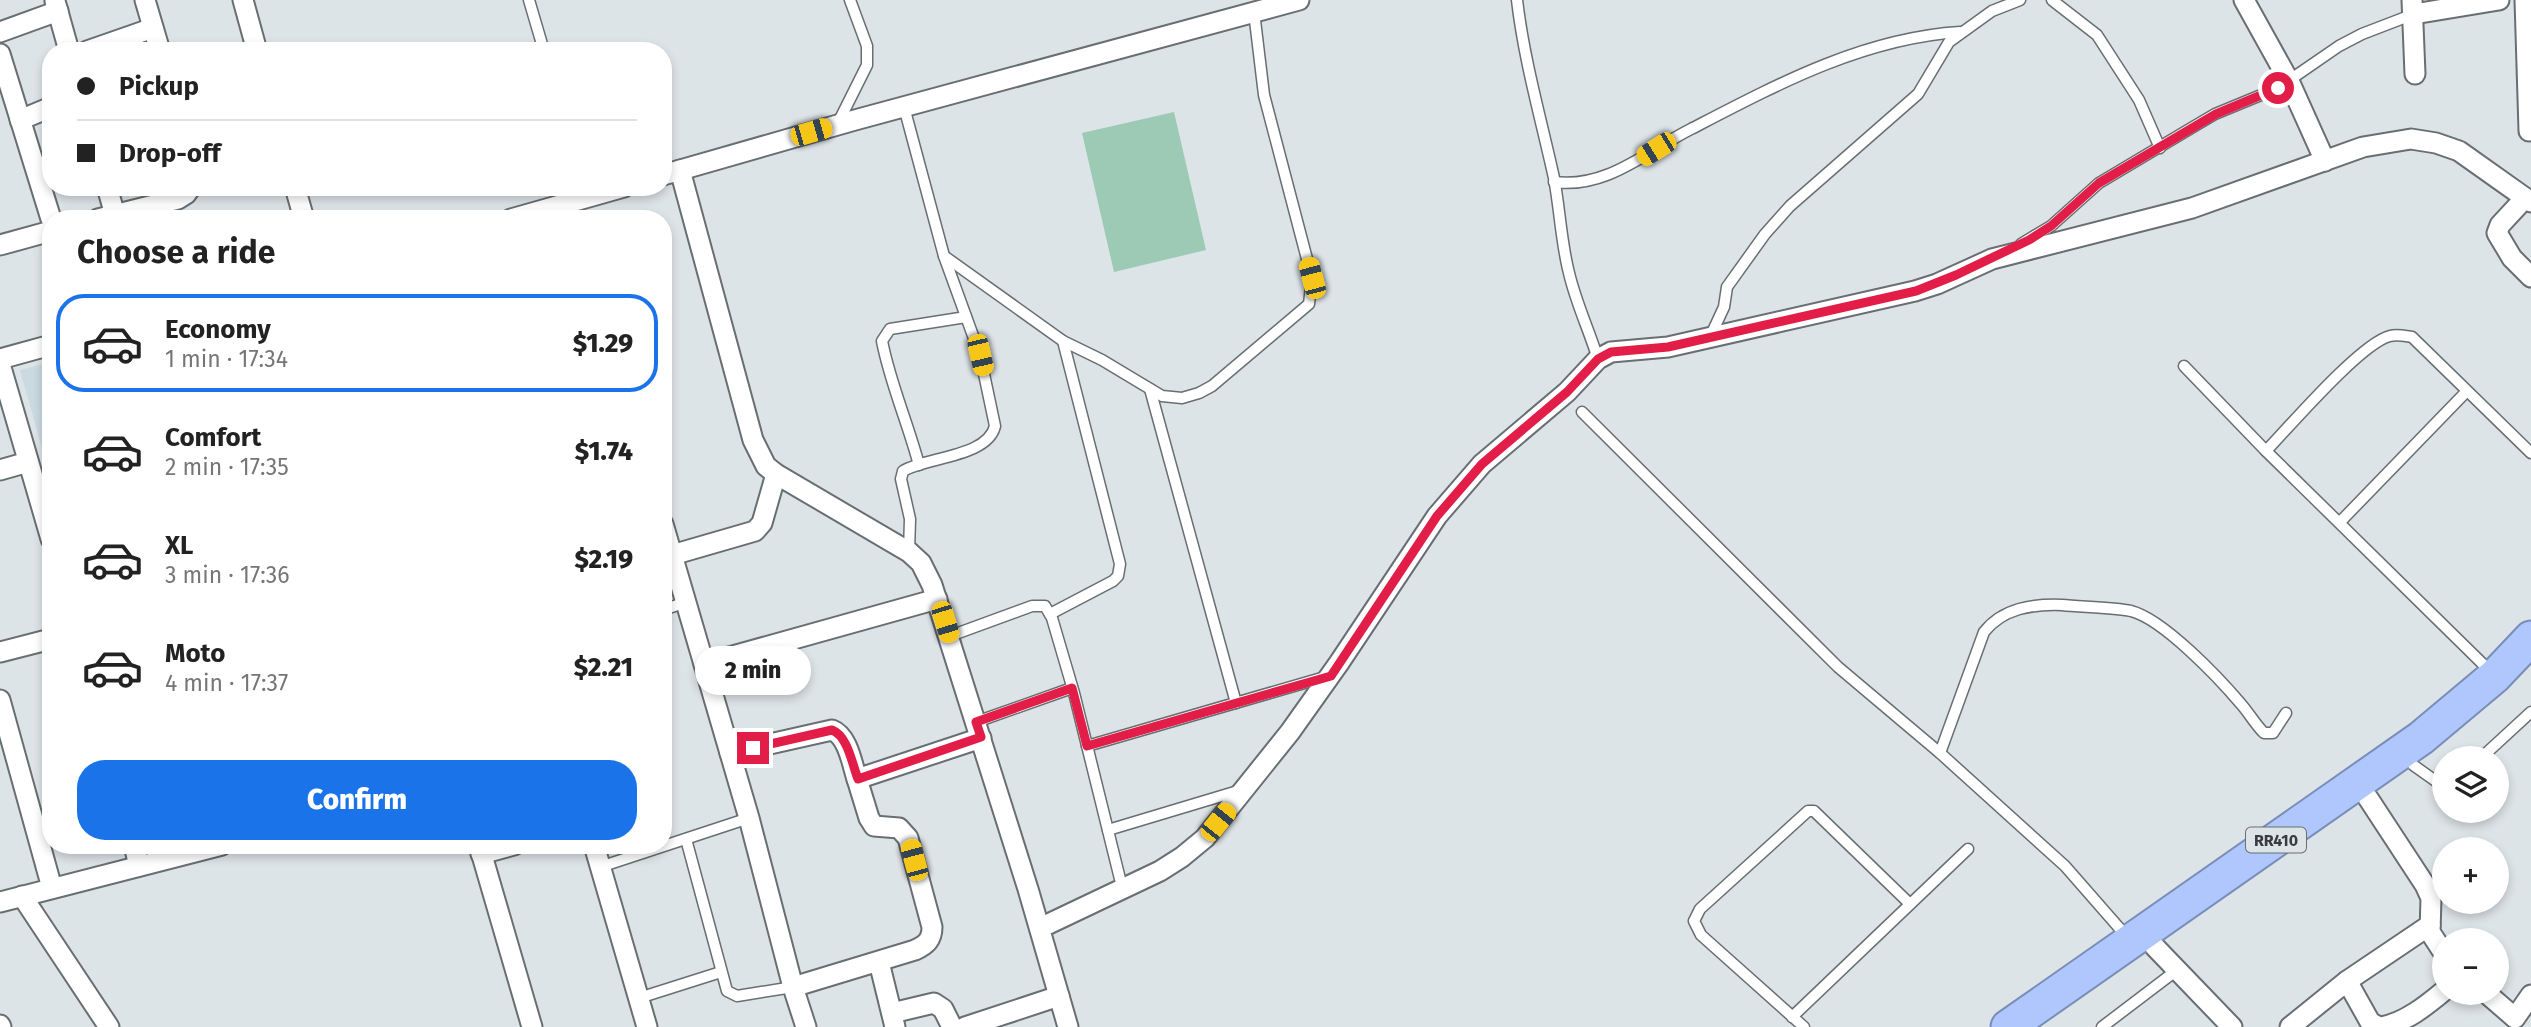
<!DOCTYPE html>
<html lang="en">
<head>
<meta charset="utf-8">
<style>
  :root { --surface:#fff; --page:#f6f6f6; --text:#222; --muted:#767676; --line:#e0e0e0; --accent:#1a73e8 }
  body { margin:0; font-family:"Fira Sans",sans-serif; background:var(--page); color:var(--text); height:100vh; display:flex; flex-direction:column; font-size:26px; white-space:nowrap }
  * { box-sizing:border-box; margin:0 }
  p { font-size:23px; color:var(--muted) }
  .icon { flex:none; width:38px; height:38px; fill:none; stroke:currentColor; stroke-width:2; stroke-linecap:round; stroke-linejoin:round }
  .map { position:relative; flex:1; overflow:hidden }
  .details { position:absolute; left:42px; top:210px; width:630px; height:644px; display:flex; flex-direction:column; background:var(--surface); border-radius:28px; box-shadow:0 4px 10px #0003 }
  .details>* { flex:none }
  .top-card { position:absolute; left:42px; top:42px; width:630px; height:154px; border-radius:28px; box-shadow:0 4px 10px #0003; display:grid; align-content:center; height:154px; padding:0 35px; background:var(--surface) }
  .controls { position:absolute; left:2432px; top:746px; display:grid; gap:14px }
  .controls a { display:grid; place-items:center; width:77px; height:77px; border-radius:50%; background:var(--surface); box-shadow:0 4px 10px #0003; font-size:35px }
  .end { position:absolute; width:32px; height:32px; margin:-16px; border:9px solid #e11d48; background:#fff; box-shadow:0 0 0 4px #fff }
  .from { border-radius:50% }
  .bubble { position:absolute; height:49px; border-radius:24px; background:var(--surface); box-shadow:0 4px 10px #0003; font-size:23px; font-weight:800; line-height:49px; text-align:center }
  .car { position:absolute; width:21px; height:42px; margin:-21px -10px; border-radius:9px; box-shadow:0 0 5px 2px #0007; background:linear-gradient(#f5c518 24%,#345 0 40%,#f5c518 0 76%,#345 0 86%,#f5c518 0) }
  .top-card b { display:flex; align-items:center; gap:24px; height:66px; font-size:26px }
  .top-card b+b { border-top:2px solid var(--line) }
  .top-card i { width:18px; height:18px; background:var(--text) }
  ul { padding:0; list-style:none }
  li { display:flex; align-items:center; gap:21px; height:98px; margin:0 14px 10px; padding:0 21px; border:4px solid transparent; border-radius:28px }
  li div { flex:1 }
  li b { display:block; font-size:26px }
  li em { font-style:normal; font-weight:800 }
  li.active { border-color:var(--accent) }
  li>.icon { width:63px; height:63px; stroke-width:1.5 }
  h2 { padding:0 35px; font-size:32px; line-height:84px }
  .action { display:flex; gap:14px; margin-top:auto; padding:14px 35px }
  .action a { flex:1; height:80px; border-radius:28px; background:var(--accent); color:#fff; font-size:28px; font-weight:800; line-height:80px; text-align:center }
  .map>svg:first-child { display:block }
  .built { fill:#cbd9e1 }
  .green { fill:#9dcab4 }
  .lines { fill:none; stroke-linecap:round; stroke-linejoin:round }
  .service-casing { stroke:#686e71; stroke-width:13 }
  .minor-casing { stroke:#686e71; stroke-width:23 }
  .trunk-casing { stroke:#798db9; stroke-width:37 }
  .service { stroke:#fff; stroke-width:10 }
  .minor { stroke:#fff; stroke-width:19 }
  .trunk { stroke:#afc7fc; stroke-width:33 }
  .route { stroke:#e11d48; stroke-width:9 }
  .labels { text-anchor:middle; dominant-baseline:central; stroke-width:6; stroke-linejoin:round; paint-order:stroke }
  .shield { fill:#dde4e7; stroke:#6a6e71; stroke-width:2 }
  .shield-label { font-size:16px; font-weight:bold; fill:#393c3e }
</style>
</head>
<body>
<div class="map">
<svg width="2531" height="1027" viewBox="0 0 2531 1027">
  <rect width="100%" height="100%" fill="#dde4e7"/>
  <!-- built -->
  <path class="built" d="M51 362V480L20 370Z"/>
  <!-- green -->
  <path class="green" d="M1174 112 1206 250 1114 272 1082 133Z"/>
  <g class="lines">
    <!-- service casing -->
    <g class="service-casing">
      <g id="service">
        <path d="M529 0 544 51"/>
        <path d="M1517 0C1524 60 1541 119 1554 178 1560 210 1561 242 1569 273 1576 303 1589 330 1598 359"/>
        <path d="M2052 0 2097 35 2139 100 2160 148"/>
        <path d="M904 107 944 256 980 355 995 426C988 457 926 457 903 471L901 479 910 519 909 552"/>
        <path d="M838 123 867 65V46L850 0"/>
        <path d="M1554 182C1607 189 1647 151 1691 129 1776 85 1863 38 1960 32"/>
        <path d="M2021 244 2051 226 2099 183 2193 127 2215 114 2278 88 2339 46 2362 34 2414 14"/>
        <path d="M944 256 1063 341 1102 360 1162 396 1182 398 1199 393 1212 386 1309 304 1312 278 1264 95 1254 12"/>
        <path d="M1711 335 1724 307 1727 287 1765 234 1790 206 1918 94 1949 42 1992 11 2020 0"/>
        <path d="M2184 366 2266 451 2492 673"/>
        <path d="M1150 389 1236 703"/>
        <path d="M1582 412 1838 667 1940 753 2065 866 2128 938"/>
        <path d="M2266 451C2290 426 2361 343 2390 336 2397 334 2405 336 2412 337L2531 453"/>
        <path d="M919 465C908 423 890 383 882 341L890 329 966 317"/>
        <path d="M2340 522 2466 392"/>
        <path d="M663 610 686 602"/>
        <path d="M1050 614 1113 581 1118 576 1120 564 1063 341"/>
        <path d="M950 636 1032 606H1045L1052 618 1074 693 1122 887"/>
        <path d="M976 722 1072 688"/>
        <path d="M1087 746 1325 677"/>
        <path d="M1940 753 1984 632C2003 608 2032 604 2062 605 2081 607 2113 607 2131 611 2163 619 2219 678 2241 704 2249 713 2255 724 2264 733H2273L2286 713"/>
        <path d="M2481 758 2531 712"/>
        <path d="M2413 765 2437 782 2445 783"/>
        <path d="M1108 830 1238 791"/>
        <path d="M686 839 727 991 737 996 793 987"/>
        <path d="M600 867 749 818"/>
        <path d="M639 998 721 972"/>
        <path d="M1792 1017 1968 849"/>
        <path d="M1804 1027 1701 935 1694 921 1700 909 1808 811H1814L1910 904"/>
        <path d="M2102 1027 2177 970"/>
      </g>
    </g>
    <!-- minor casing -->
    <g class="minor-casing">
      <g id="minor">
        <path d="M145 0 160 51"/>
        <path d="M243 0 257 51"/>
        <path d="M2244 0 2289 81 2325 161"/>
        <path d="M2412 0 2415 74"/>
        <path d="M2525 0 2529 131"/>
        <path d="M55 1 69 51"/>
        <path d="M2414 14 2499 0"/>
        <path d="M0 32 58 11"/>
        <path d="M87 51 153 28"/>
        <path d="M0 54 51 219"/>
        <path d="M20 120 51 107"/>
        <path d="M680 170 753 440 766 466 776 474 909 552 921 563 932 585 1028 889 1068 1027"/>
        <path d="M663 175 855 120 1299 0"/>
        <path d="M107 187 115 215"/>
        <path d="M295 187 304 219"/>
        <path d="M2525 198 2500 225 2497 233 2512 258 2531 277"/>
        <path d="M98 219 178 199 186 194 191 187"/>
        <path d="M511 219 624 187"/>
        <path d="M0 245 51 231"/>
        <path d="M0 359 51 345"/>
        <path d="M0 364 51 539"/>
        <path d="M0 470 28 462"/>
        <path d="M663 524 749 818 793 987 806 1027"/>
        <path d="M672 555 755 531 762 523 776 474"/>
        <path d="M0 652 51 639"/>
        <path d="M704 664 937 599"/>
        <path d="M0 700 52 888"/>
        <path d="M730 753 832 730C848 736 852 764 857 779L981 738"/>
        <path d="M2368 798 2425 885 2431 898 2430 932 2445 955"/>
        <path d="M134 845 139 866"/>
        <path d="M479 845 532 1027"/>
        <path d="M594 845 647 1027"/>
        <path d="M481 854 514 845"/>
        <path d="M22 896 109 1027"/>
        <path d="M0 902 222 845"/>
        <path d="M1040 928 1160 871 1182 857 1205 838 1290 732 1339 663 1437 516 1482 464 1567 392 1598 359 1611 352 1668 347 1915 291 1937 284 1992 259 2192 208 2363 147 2411 139 2436 143 2459 151 2531 202"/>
        <path d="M2155 947 2232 1027"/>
        <path d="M879 962 895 1027"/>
        <path d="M2347 981 2370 1022 2379 1027"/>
        <path d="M793 987 915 950C926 945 932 940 932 927L908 838 899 828 874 826 869 818 857 779"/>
        <path d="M2485 992 2515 1018 2531 995"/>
        <path d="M892 1013 934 1003 943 1009 952 1027"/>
        <path d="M0 1025 1 1027"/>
        <path d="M965 1027 1059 996"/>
        <path d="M2290 1027 2347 981 2430 925"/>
        <path d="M2381 1027C2405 1023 2427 1005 2445 990"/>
      </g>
    </g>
    <!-- trunk casing -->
    <g class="trunk-casing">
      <path id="trunk" d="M2008 1027 2421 738 2495 676 2531 638"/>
    </g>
    <!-- service -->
    <use href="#service" class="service"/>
    <!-- minor -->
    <use href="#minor" class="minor"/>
    <!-- trunk -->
    <use href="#trunk" class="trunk"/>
  </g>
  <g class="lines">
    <!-- route -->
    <path class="route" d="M753 748 832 730C848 736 852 764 858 779L981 737 976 722 1072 688 1087 746 1331 676 1437 516 1482 464 1567 392 1598 359 1611 352 1668 347 1916 291 1956 275 2029 240 2051 226 2099 183 2216 114 2278 88"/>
  </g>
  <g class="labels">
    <!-- shield labels -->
    <rect class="shield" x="2246" y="827.5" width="60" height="25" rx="5"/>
    <g class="shield-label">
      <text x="2276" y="840">RR410</text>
    </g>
  </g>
</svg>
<div class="controls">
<a><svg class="icon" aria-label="layers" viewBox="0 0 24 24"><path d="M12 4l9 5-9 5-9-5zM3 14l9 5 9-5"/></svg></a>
<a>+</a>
<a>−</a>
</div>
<i class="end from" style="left:2278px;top:88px"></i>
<i class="end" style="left:753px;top:748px"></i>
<div class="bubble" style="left:695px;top:646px;width:116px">2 min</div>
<i class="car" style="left:811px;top:132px;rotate:74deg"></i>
<i class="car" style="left:1656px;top:149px;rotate:238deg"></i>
<i class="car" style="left:1312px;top:278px;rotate:345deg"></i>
<i class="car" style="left:980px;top:355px;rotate:167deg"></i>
<i class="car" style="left:945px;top:622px;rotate:163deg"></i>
<i class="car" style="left:1218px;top:822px;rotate:39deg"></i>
<i class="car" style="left:914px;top:860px;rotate:345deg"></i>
<div class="top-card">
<b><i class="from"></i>Pickup</b>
<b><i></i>Drop-off</b>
</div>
<section class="details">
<h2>Choose a ride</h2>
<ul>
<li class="active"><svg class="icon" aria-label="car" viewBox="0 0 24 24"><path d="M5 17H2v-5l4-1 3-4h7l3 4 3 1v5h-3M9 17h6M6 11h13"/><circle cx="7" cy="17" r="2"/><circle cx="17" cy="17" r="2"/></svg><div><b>Economy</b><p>1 min · 17:34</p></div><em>$1.29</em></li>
<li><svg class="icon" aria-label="car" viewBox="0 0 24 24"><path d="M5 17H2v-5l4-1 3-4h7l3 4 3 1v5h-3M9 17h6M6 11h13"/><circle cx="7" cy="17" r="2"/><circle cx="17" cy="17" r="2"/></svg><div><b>Comfort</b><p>2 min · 17:35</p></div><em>$1.74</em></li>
<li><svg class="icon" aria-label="car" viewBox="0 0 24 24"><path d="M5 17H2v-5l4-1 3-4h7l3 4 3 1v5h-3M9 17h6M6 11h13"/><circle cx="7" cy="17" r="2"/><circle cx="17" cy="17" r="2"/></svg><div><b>XL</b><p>3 min · 17:36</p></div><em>$2.19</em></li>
<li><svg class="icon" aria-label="car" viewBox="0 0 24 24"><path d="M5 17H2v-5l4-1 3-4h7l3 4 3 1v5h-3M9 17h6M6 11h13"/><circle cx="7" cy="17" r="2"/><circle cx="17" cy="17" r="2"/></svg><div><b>Moto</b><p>4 min · 17:37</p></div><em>$2.21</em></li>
</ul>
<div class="action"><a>Confirm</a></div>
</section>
</div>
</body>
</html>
